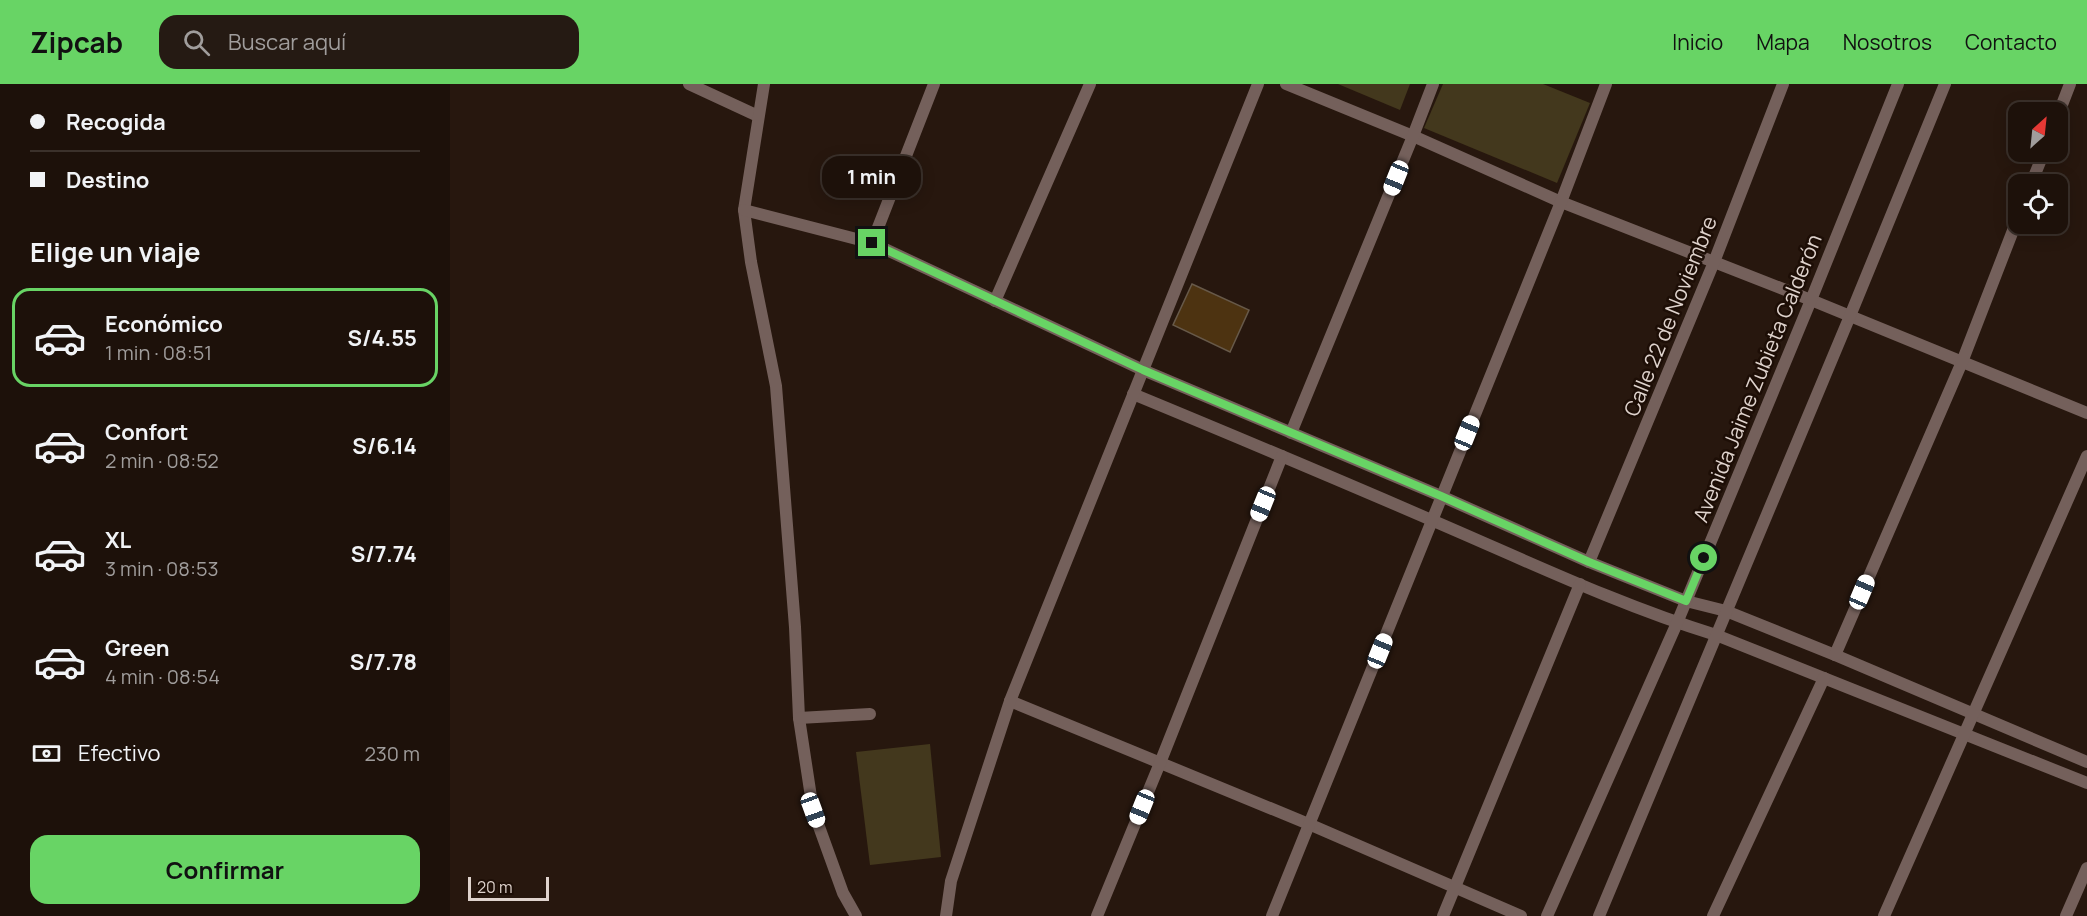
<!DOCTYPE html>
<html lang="es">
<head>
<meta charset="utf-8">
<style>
  :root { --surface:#1d110a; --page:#251a13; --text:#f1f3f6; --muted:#a09d9c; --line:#3b312b; --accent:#68d465 }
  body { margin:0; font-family:Manrope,sans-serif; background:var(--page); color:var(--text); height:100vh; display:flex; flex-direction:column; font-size:22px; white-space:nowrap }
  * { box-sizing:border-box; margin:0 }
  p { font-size:20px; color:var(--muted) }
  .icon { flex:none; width:33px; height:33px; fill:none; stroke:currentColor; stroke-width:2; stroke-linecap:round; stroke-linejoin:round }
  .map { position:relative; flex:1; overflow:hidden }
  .sheet { display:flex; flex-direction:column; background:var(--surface); width:450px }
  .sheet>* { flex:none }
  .banner { display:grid; align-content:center; height:132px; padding:0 30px; background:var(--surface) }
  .needle { width:39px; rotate:27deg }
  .controls { position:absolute; left:1558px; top:18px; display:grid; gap:12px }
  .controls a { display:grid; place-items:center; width:60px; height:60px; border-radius:12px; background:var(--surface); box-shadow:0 3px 15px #0003,0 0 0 2px var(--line); font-size:30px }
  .scale { position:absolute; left:18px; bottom:15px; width:81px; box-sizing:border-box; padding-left:6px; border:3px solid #dfd3cd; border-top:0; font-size:16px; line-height:21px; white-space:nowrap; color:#dfd3cd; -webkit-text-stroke:4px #1d0e06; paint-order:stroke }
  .end { position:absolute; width:27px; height:27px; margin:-14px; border:8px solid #68d465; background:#111; box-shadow:0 0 0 3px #111 }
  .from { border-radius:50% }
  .bubble { position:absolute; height:42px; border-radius:18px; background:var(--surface); box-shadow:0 3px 15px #0003,0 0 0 2px var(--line); font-size:20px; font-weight:700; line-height:42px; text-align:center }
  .car { position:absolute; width:18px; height:36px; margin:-18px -9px; border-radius:8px; box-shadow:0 0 4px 2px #0007; background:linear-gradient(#fff 24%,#345 0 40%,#fff 0 76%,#345 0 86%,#fff 0) }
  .banner b { display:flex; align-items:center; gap:21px; height:57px; font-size:22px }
  .banner b+b { border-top:2px solid var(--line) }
  .banner i { width:15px; height:15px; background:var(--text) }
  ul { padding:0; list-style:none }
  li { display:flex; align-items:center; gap:18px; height:99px; margin:0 12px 9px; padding:0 18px; border:3px solid transparent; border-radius:18px }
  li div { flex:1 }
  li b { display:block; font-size:22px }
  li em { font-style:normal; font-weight:700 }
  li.current { border-color:var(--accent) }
  li>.icon { width:54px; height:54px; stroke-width:1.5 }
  h2 { padding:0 30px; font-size:27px; line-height:72px }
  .pay { display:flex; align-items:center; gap:15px; height:66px; padding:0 30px; font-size:22px }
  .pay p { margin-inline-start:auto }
  .cta { display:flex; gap:12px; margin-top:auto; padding:12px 30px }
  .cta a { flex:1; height:69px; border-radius:18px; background:var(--accent); color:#111; font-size:24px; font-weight:700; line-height:69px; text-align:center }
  header { display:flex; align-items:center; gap:36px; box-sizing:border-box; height:84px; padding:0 30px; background:var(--accent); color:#111 }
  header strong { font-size:28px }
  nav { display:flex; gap:33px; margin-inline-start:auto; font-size:21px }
  .search { width:420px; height:54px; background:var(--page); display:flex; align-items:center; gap:15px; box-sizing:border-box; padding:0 21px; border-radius:18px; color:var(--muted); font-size:22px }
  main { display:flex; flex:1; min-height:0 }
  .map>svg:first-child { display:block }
  .green { fill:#43381d }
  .building { fill:#4d3311; stroke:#675949; stroke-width:1.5 }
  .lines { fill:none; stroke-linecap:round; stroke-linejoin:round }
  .minor { stroke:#74605b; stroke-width:12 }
  .tertiary { stroke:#74605b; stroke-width:12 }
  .route { stroke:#68d465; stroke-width:8 }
  .labels { text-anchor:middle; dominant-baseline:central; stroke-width:5; stroke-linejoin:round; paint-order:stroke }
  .street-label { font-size:21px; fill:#dfd3cd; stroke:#1d0e06 }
</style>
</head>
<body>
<header>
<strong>Zipcab</strong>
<div class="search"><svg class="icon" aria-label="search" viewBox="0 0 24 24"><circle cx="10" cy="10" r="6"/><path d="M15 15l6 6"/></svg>Buscar aquí</div>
<nav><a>Inicio</a><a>Mapa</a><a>Nosotros</a><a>Contacto</a></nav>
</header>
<main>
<section class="sheet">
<div class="banner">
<b><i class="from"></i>Recogida</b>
<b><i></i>Destino</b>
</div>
<h2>Elige un viaje</h2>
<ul>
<li class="current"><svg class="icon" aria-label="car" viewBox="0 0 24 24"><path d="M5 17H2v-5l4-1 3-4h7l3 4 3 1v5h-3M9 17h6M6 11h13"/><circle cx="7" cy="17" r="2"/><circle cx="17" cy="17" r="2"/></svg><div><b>Económico</b><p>1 min · 08:51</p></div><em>S/4.55</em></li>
<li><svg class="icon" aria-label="car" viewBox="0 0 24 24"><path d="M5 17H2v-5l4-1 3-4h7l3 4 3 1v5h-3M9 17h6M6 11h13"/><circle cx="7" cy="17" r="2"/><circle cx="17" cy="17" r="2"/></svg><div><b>Confort</b><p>2 min · 08:52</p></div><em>S/6.14</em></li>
<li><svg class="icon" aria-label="car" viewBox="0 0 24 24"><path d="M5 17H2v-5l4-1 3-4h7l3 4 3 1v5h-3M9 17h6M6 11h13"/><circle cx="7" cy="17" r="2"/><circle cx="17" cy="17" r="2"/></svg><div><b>XL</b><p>3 min · 08:53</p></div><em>S/7.74</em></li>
<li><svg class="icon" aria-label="car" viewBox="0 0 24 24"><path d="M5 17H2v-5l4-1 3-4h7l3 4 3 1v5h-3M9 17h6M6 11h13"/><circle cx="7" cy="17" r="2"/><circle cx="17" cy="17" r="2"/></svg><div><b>Green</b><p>4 min · 08:54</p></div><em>S/7.78</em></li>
</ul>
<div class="pay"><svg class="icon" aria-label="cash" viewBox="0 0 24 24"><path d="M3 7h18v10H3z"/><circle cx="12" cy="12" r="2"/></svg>Efectivo<p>230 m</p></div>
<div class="cta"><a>Confirmar</a></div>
</section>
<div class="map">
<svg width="1637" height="832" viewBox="0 0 1637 832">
  <rect width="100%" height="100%" fill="#27170e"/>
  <!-- green -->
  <g class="green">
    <path d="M888 0H960L950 26Z"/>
    <path d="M993 0H1093L1140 19 1107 99 974 44Z"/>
    <path d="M480 660 491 773 420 781 406 668Z"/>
  </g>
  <!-- building -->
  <path class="building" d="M742 200 799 226 780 268 723 241Z"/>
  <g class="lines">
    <!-- minor -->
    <g class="minor">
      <path d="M239 0 308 32"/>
      <path d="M314 0 294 126 301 178 326 302 345 543 349 634 363 726 393 809 406 832"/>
      <path d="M836 0 963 52 1111 118 1361 216 1637 329"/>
      <path d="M1608 31 1620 0"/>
      <path d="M1581 100 1594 68"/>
      <path d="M294 126 422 159 693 286 991 412 1139 478 1236 517 1276 527 1385 571 1637 678"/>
      <path d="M422 159 484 0"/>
      <path d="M545 217 640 0"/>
      <path d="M683 310C792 355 901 401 1009 448 1094 485 1178 524 1266 551L1637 699"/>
      <path d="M841 349 963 52 983 0"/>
      <path d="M1139 478 1264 178 1333 0"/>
      <path d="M1385 571 1512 278 1569 131"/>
      <path d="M560 617 861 741 1071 832"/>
      <path d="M349 634 420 630"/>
      <path d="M496 832 501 797 560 617 808 0"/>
      <path d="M647 832 710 679 832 372"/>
      <path d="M822 832 1111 118 1156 0"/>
      <path d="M993 832 1130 500"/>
      <path d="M1263 832 1374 594"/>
      <path d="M1434 832 1637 372"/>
      <path d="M1616 832 1637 784"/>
    </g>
    <!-- tertiary -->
    <g class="tertiary">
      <path d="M1097 832 1227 539 1361 216 1448 0"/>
      <path d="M1149 832 1400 232 1495 0"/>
    </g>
  </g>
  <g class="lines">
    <!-- route -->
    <path class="route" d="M422 159 693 286 991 412 1139 478 1236 517 1254 474"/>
  </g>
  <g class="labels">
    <!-- street labels -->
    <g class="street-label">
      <text transform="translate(1220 232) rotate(-68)">Calle 22 de Noviembre</text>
      <text transform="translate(1307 294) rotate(-68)">Avenida Jaime Zubieta Calderón</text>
    </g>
  </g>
</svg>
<div class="controls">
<a><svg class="needle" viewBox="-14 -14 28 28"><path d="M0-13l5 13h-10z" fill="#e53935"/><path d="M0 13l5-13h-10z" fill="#a09d9c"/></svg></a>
<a><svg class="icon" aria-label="locate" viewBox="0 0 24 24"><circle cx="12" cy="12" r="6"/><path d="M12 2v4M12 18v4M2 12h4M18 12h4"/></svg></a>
</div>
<div class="scale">20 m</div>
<i class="end from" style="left:1254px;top:474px"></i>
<i class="end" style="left:422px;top:159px"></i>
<div class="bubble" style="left:372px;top:72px;width:99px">1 min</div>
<i class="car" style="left:946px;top:94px;rotate:202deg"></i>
<i class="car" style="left:1017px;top:349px;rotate:22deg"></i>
<i class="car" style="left:813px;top:420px;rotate:202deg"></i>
<i class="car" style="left:1412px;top:508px;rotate:23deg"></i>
<i class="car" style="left:930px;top:567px;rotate:22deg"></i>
<i class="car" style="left:692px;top:723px;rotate:202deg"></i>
<i class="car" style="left:363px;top:726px;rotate:160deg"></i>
</div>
</main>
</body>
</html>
